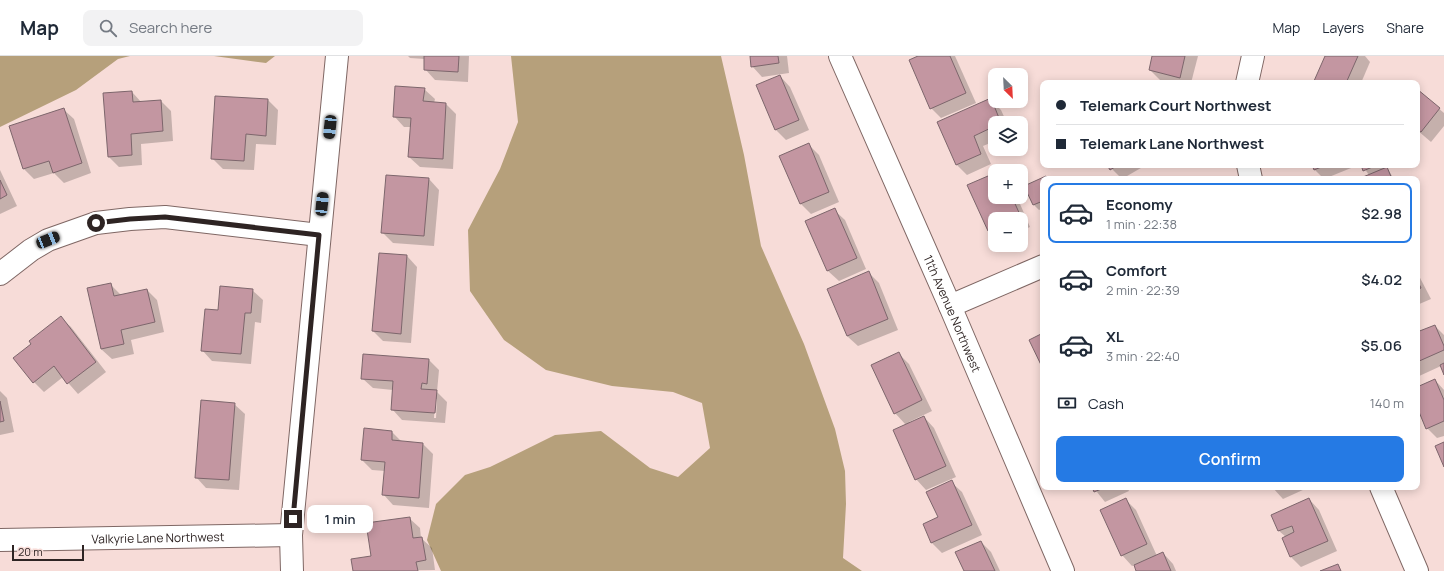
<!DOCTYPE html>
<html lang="en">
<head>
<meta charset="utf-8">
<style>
  :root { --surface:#fff; --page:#f2f2f3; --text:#1f2937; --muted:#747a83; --line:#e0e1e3; --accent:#257ae4 }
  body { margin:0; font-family:Manrope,sans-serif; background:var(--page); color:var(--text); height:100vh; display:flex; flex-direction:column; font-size:15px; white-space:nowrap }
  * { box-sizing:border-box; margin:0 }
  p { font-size:13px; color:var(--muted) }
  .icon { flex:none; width:22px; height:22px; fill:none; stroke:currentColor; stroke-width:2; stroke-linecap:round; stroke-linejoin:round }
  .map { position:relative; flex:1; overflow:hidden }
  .panel { position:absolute; left:1040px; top:120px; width:380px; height:314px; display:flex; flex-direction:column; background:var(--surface); border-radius:8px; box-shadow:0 2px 10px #0003 }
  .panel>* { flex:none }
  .hud { position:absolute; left:1040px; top:24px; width:380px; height:88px; border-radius:8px; box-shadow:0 2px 10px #0003; display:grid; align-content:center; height:88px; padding:0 16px; background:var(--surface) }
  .needle { width:26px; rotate:156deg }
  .controls { position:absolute; left:988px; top:12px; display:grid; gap:8px }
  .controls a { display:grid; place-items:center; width:40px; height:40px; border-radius:8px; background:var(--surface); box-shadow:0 2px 10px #0003; font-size:20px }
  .scale { position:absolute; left:12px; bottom:10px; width:72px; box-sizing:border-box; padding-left:4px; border:2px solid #2e2423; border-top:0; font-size:11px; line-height:14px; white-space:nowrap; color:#2e2423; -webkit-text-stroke:3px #f7dcd8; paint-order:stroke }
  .end { position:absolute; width:18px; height:18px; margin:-9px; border:5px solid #2e2423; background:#fff; box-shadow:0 0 0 2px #fff }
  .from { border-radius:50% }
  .bubble { position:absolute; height:28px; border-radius:8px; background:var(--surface); box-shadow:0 2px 10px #0003; font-size:13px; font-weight:600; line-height:28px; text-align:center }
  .car { position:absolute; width:12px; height:24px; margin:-12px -6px; border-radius:5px; box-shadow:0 0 3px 1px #0007; background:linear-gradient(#222 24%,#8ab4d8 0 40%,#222 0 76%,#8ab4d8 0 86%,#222 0) }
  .hud b { display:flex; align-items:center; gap:14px; height:38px; font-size:15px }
  .hud b+b { border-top:1px solid var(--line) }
  .hud i { width:10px; height:10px; background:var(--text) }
  ul { padding:7px 0 0; list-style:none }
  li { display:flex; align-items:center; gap:12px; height:60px; margin:0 8px 6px; padding:0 8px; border:2px solid transparent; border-radius:8px }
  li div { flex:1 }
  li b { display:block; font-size:15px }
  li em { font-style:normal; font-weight:600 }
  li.on { border-color:var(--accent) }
  li>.icon { width:36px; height:36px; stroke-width:1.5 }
  .pay { display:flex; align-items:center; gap:10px; height:44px; padding:0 16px; font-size:15px }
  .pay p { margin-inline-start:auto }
  .action { display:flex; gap:8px; margin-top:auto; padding:8px 16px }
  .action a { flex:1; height:46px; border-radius:8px; background:var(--accent); color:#fff; font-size:16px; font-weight:600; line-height:46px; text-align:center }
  header { display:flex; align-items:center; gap:24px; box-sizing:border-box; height:56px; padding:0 20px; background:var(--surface); border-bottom:1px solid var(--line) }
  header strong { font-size:19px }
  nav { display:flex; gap:22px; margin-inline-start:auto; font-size:14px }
  .search { width:280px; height:36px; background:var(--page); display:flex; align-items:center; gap:10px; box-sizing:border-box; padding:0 14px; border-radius:8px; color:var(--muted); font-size:15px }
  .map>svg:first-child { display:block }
  .forest { fill:#b6a07b }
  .shadow { fill:#0003; fill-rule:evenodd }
  .building { fill:#c396a1; stroke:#7d666c }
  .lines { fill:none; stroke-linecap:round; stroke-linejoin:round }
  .minor-casing { stroke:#7f6764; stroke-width:24 }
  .minor { stroke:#fff; stroke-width:22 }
  .route { stroke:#2e2423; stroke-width:5 }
  .labels { text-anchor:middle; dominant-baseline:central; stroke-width:4; stroke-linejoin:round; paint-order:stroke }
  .street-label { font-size:12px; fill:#2e2423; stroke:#f7dcd8 }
</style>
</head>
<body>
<header>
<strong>Map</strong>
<div class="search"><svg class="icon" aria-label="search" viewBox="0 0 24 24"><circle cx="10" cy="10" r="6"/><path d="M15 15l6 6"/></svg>Search here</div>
<nav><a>Map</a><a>Layers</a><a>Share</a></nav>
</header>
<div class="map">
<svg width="1444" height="515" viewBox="0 0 1444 515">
  <rect width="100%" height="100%" fill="#f7dcd8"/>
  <!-- forest -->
  <g class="forest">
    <path d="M0 0H130L118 3 76 34 0 71Z"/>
    <path d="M214 0H275L266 7Z"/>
    <path d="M511 0H721L744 99 761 190 804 288 835 373 845 415 846 448 843 502 862 515H441L427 484 436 448 465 419 490 411 555 379 601 375 650 412 678 421 710 392 702 347 673 336 612 330 546 314 504 284 470 235 468 174 500 113 518 66Z"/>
  </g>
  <!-- shadow -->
  <g class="shadow">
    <path d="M408 0H469L468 26 435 24 425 13V3L410 2Z"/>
    <path d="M751 0H787L789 17 762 21 752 10Z"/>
    <path d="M921 0H955L976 47 941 62 931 52Z"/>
    <path d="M1153 0H1198L1191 27H1172L1160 24 1150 14Z"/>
    <path d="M1327 0H1365L1370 6 1361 27H1317L1316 25Z"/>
    <path d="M780 20 790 31 809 74 786 84 776 74 757 30Z"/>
    <path d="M424 33 435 43 434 47 446 48 456 58 453 113 420 111 409 101 411 71H404L394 60Z"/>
    <path d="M1417 34 1444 57V70L1431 86 1417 74Z"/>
    <path d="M132 36 142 47 161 45 171 55 173 85 141 88 142 109 119 111 109 101Z"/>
    <path d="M268 44 278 54 276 89 256 88 254 114 223 113 212 102Z"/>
    <path d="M991 44 1001 54 1007 67H995V85L983 90 991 108 967 119 957 109Z"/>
    <path d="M63 53 74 63 91 117 64 127 54 117 34 123 24 113 10 70Z"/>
    <path d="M808 88 819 99 839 146 811 158 801 148Z"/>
    <path d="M1108 109H1146L1122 123Z"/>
    <path d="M1313 109H1356V110L1324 123 1315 114Z"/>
    <path d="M1362 109H1389L1390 111 1387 112 1394 123H1365L1369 119Z"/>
    <path d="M0 114 17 150 0 158Z"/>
    <path d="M995 118V141H1017L1030 171 1021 175V163H995V181L989 174Z"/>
    <path d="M1045 121 1048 123H1043V152L1039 154 1034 149 1026 130Z"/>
    <path d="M429 123 439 134 434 190 393 187 382 176Z"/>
    <path d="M834 154 845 164 866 213 839 225 828 215 807 166Z"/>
    <path d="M379 199 407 200 417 211 411 287 383 285 373 275Z"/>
    <path d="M1417 216 1431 243 1417 249Z"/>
    <path d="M869 217 879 227 898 274 858 290 847 280Z"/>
    <path d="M110 228 121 239 147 234 157 244 164 276 131 284 134 298 112 303 101 293Z"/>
    <path d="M252 234 263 244 261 267 255 266 251 308 212 305 202 294 219 255Z"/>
    <path d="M60 261 71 271 106 316 78 338 63 321 44 336 34 326 32 288Z"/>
    <path d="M1435 270 1444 279V317L1441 310 1417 321V273L1419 277Z"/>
    <path d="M899 298 909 308 932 355 909 366 910 367 924 361 934 372 956 421 926 434 916 423 906 369 895 357Z"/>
    <path d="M429 304 439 314 437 336 447 346 445 367 402 364 392 353 393 334 373 332 362 322ZM435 343H437L436 362H434Z"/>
    <path d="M1435 324 1444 334V380L1437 382 1427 372 1417 349V332Z"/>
    <path d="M0 335 7 342 14 376 0 379Z"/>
    <path d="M234 348 245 358 239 434 206 432 196 421Z"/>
    <path d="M392 376 402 386 423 388 433 398 429 452 393 449 383 438 385 415 372 414 362 404Z"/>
    <path d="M951 426 962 436 982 479 942 497 932 487 924 468 939 461Z"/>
    <path d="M1093 431H1127L1129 435 1105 446Z"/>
    <path d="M1272 431H1304L1305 433 1283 443Z"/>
    <path d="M1309 443 1319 454 1337 495 1301 511 1291 501 1283 482 1286 481 1279 475Z"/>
    <path d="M1126 444 1136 454 1157 500 1163 497 1173 508 1176 515H1137L1135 509 1132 510 1122 499Z"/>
    <path d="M409 462 420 472 421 482 432 492 435 514 354 515 373 501Z"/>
    <path d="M981 486 991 496 1000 515H965Z"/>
  </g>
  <!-- building -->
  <g class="building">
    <path d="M424 0H459L458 16 424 14Z"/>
    <path d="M750 0H778L779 7 751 11Z"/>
    <path d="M918 0H950L966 37 930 53 909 4Z"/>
    <path d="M1152 0H1185L1180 22 1149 14Z"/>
    <path d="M1325 0H1358L1346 27H1318L1314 25Z"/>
    <path d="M780 19 799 64 775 74 756 29Z"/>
    <path d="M395 30 425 32 423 45 446 47 443 103 408 101 411 62 393 61Z"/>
    <path d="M1417 33 1440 52 1421 76 1417 74Z"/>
    <path d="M132 35 133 46 161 44 163 75 131 78 132 99 108 101 103 37Z"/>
    <path d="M215 40 268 43 266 80 246 78 244 105 211 103Z"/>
    <path d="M991 42 1001 67H995V70L974 80 981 98 956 109 937 66Z"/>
    <path d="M64 52 82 107 53 117 49 105 23 113 9 70Z"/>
    <path d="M809 87 829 136 800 148 779 100Z"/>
    <path d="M1107 109H1118L1110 114Z"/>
    <path d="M1312 109H1326L1314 114Z"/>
    <path d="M1361 109H1377L1363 115Z"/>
    <path d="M1387 111 1392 123H1364L1363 121Z"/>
    <path d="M995 117V141H1012L1021 161 1015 163H995V172L988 175 967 129Z"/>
    <path d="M386 119 429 122 424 180 381 177Z"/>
    <path d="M1046 120 1047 123H1043V145L1033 149 1024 130Z"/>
    <path d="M0 124 7 139 0 143Z"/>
    <path d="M835 152 857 202 827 215 805 165Z"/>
    <path d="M379 197 407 199 401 278 372 275Z"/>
    <path d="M869 215 888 263 847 280 827 233Z"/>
    <path d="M1417 224 1421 232 1417 234Z"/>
    <path d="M111 227 114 240 147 233 155 266 121 274 124 288 101 293 87 232Z"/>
    <path d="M220 230 253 233 251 257H245L241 298 201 295 205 253 218 254Z"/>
    <path d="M61 260 96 306 67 328 54 310 33 327 13 302 31 288 29 285Z"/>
    <path d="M1435 269 1444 290V294L1417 306V276Z"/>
    <path d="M1043 277V313L1029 284Z"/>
    <path d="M899 296 922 344 894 358 871 309Z"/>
    <path d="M363 298 429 303 427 328 422 327 421 333 437 334 435 357 391 354 393 325 361 323Z"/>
    <path d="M1444 307V319L1440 309Z"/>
    <path d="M1435 323 1444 344V365L1426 373 1417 351V331Z"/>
    <path d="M201 344 235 347 229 424 195 422Z"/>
    <path d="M0 345 4 365 0 366Z"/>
    <path d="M924 360 946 410 915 424 893 374Z"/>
    <path d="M364 372 392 375V384L423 387 419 442 382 439 385 406 361 404Z"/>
    <path d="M1444 386V411L1435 390Z"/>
    <path d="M952 424 972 469 931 487 923 468 938 461 926 436Z"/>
    <path d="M1092 431H1106L1094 436Z"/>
    <path d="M1126 442 1147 488 1121 500 1100 454Z"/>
    <path d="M1309 442 1328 485 1290 501 1282 482 1294 476 1292 470 1278 475 1271 459Z"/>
    <path d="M410 461 413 482 422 481 426 504 416 506 418 515H353L351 503 371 500 366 467Z"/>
    <path d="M981 485 995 515H964L955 496Z"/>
    <path d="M1163 496 1171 515H1136L1134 509Z"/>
    <path d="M1338 508 1341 515H1320Z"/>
  </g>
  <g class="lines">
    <!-- minor casing -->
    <g class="minor-casing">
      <g id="minor">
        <path id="s1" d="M840 0 950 250 1063 515"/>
        <path d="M1247 27 1253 0"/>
        <path d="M1248 109 1251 123"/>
        <path d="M0 218 31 194 48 184 96 167 130 163 165 161 319 179"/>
        <path d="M950 250 1043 210"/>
        <path d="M1381 431 1417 515"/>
        <path id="s2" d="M0 484 291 479"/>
        <path d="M292 515 291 479 337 0"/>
      </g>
    </g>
    <!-- minor -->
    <use href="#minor" class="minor"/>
  </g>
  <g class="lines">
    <!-- route -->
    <path class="route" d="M96 167 130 163 165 161 319 179 293 463"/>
  </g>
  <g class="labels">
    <!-- street labels -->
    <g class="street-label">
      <text stroke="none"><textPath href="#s1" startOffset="281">11th Avenue Northwest</textPath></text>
      <text stroke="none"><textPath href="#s2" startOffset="158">Valkyrie Lane Northwest</textPath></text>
    </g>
  </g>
</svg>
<div class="controls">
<a><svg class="needle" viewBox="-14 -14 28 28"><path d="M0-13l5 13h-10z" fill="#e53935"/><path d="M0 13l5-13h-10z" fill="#747a83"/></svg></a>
<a><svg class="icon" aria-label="layers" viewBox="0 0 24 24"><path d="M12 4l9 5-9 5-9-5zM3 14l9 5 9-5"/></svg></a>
<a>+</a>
<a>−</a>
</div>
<div class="scale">20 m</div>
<i class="end from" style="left:96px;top:167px"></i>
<i class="end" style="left:293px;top:463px"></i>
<div class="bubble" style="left:307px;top:449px;width:66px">1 min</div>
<i class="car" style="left:330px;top:71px;rotate:186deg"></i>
<i class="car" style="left:322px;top:148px;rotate:6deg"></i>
<i class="car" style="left:48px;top:184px;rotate:68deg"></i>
<div class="hud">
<b><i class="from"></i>Telemark Court Northwest</b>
<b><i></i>Telemark Lane Northwest</b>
</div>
<section class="panel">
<ul>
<li class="on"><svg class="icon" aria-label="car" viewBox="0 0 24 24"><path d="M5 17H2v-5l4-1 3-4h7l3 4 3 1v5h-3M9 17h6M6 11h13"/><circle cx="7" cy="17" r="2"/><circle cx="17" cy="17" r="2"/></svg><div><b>Economy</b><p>1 min · 22:38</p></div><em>$2.98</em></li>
<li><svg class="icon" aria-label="car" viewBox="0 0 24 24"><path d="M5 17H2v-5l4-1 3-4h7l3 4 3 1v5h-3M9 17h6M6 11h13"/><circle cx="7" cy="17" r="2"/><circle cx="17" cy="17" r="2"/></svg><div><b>Comfort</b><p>2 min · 22:39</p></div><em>$4.02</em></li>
<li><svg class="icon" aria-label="car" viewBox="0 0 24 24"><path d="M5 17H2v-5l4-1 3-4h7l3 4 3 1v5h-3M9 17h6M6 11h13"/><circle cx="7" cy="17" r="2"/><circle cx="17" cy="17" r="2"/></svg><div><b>XL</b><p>3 min · 22:40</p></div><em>$5.06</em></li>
</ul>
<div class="pay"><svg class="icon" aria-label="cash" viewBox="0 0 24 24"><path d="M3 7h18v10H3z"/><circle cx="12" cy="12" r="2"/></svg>Cash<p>140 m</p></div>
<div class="action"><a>Confirm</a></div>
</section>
</div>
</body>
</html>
